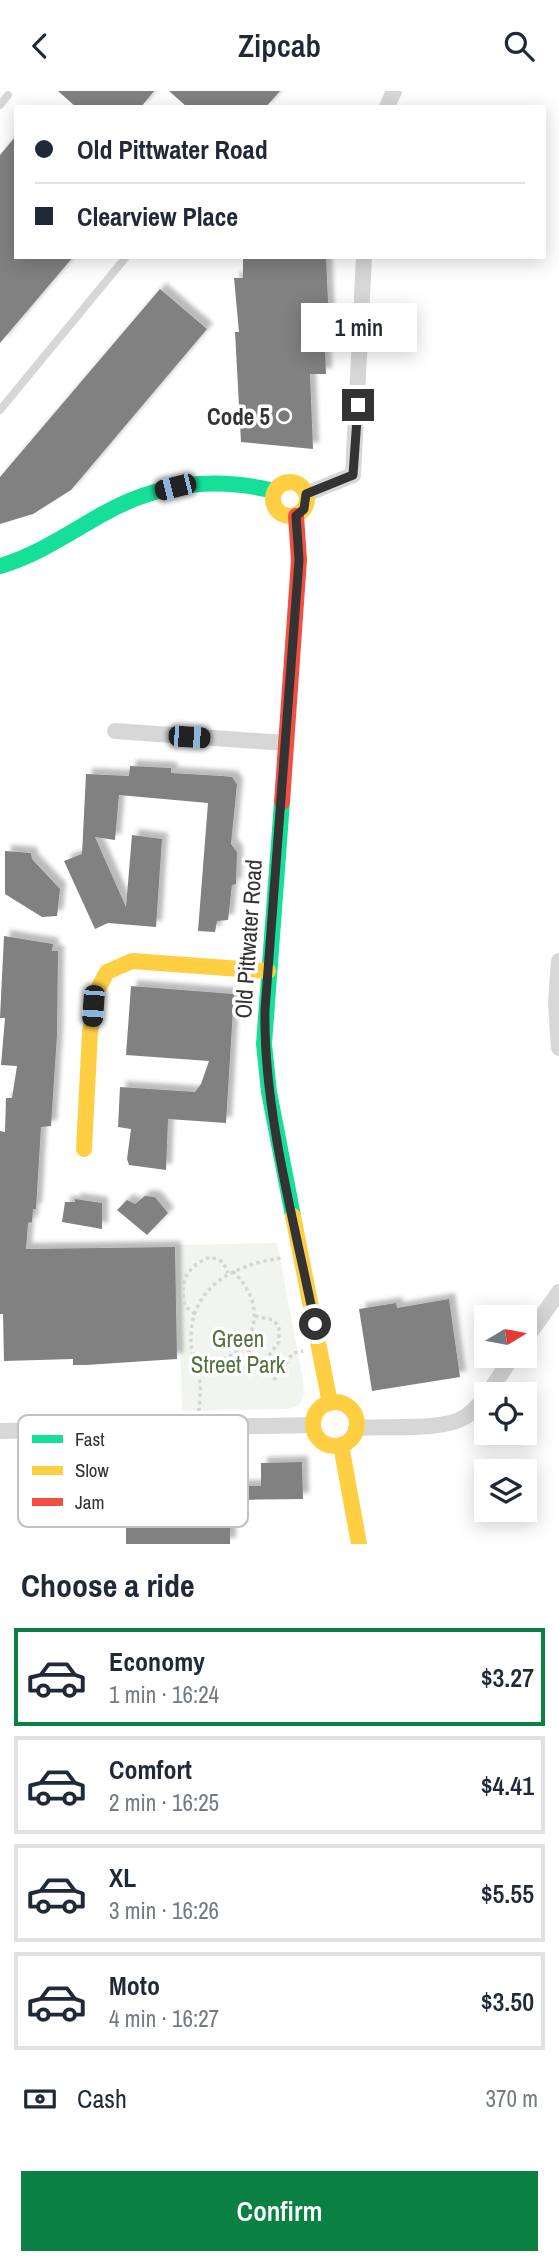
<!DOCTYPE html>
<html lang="en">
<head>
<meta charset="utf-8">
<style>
  :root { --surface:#fff; --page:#f2f2f3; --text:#1f2937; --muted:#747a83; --line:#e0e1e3; --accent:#0b8043 }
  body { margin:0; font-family:"Archivo Narrow",sans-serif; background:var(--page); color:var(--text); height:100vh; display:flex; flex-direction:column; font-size:26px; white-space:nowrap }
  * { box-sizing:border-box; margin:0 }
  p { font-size:23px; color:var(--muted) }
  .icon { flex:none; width:38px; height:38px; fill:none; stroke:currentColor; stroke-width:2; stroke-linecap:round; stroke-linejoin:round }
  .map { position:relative; height:1453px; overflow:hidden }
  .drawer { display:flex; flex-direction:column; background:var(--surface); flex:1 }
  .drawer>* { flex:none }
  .guide { position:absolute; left:14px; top:14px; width:532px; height:154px; border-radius:0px; box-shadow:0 4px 18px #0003; display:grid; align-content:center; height:154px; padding:0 21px; background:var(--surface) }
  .needle { width:46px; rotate:80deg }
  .tools { position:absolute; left:474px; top:1214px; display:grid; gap:14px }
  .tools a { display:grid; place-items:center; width:63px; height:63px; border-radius:0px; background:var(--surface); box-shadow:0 4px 18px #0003; font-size:35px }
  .end { position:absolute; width:32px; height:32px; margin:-16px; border:9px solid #333; background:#fff; box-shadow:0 0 0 4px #fff }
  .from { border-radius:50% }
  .bubble { position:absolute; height:49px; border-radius:0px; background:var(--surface); box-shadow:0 4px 18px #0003; font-size:23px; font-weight:600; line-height:49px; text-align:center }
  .car { position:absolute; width:21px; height:42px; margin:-21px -10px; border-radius:9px; box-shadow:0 0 5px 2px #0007; background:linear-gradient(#222 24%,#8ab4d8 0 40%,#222 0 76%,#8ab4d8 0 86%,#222 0) }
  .guide b { display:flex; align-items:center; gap:24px; height:66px; font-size:26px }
  .guide b+b { border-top:2px solid var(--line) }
  .guide i { width:18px; height:18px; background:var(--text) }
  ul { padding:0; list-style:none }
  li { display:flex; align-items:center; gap:21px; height:98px; margin:0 14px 10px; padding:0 7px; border:4px solid var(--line); border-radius:0px }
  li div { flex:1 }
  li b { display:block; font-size:26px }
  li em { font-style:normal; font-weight:600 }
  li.on { border-color:var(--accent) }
  li>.icon { width:63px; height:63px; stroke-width:1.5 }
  h2 { padding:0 21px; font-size:32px; line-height:84px }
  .pay { display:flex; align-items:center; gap:18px; height:77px; padding:0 21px; font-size:26px }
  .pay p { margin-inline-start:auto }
  .primary-button { display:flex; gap:14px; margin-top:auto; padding:14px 21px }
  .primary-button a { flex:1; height:80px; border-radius:0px; background:var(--accent); color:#fff; font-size:28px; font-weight:600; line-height:80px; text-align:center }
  header { display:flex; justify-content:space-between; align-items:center; height:91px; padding:0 21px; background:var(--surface); font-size:32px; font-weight:600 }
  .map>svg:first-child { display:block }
  .green { fill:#f1f5ed }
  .building { fill:#818181; filter:url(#shadow) }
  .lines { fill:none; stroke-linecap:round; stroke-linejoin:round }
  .path { stroke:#d6d6d6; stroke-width:3.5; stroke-dasharray:3.5 3.5; stroke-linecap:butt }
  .lane { stroke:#d7d7d7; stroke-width:8 }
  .street { stroke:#d7d7d7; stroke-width:16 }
  .fast { stroke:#16e098; stroke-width:16 }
  .slow { stroke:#ffcf43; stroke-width:16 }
  .jam { stroke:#f24e42; stroke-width:16 }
  .route { stroke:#333; stroke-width:9 }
  .poi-dot { fill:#7a7a7a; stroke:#fff; stroke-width:2.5 }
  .labels { text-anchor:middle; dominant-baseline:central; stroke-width:7; stroke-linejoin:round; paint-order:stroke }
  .poi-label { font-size:23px; font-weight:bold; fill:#333; stroke:#fff; text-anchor:end }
  .street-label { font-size:23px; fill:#333; stroke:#fff }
  .park-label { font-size:23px; fill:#56703f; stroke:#fff }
  .key { fill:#fff; stroke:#c2c2c2; stroke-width:2 }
  .key-label { font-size:19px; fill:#333 }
</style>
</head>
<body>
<header><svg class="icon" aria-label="back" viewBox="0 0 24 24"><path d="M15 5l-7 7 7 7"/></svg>Zipcab<svg class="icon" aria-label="search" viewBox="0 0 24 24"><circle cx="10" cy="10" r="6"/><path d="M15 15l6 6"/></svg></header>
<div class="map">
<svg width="559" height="1453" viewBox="0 0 559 1453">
  <defs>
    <filter id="shadow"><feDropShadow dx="6" dy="-6" stdDeviation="2" flood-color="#0004"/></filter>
  </defs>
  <rect width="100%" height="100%" fill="#fff"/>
  <!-- green -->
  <path class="green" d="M277 1152 303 1288 304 1302 299 1314 289 1318 182 1320 178 1154Z"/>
  <!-- building -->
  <g class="building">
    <path d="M58 0H154L141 16H76Z"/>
    <path d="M169 0H280L266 16H187Z"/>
    <path d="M16 45V166H73L0 252V64Z"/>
    <path d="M243 166H326L330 253 325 254 326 283H310L313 358 241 351 235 241H239L234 187H243Z"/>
    <path d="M160 198 207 238 71 399 33 423 0 433V386Z"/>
    <path d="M130 675 171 677V682L222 685 232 686 237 693 231 753 237 761 236 793 232 794 228 829 217 830 215 841 198 840 208 712 119 704 115 749 95 746 126 816 132 744 162 748 156 836 108 832 95 838 64 770 82 763 86 683 129 685Z"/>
    <path d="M5 760 31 762 32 768 60 798 57 825 42 826 5 803Z"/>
    <path d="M4 845 53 853 52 860H58L57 944 51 1035 41 1036 36 1118H33L32 1131 28 1132 26 1158 175 1156 177 1268 86 1274H73V1268L4 1270 3 1223H0V1040L5 1041 6 1007H12L17 975 1 974 5 927H0Z"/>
    <path d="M131 895 234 903 226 1032 168 1028 166 1079 129 1074 127 1068 131 1038 118 1036 120 996 195 1001 201 993 209 970 126 964Z"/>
    <path d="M145 1105 155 1106 168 1122 147 1144 117 1119 127 1109 135 1113Z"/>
    <path d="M75 1108 102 1112V1138L62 1131 65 1111H75Z"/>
    <path d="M449 1208 460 1286 372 1300 359 1218 396 1212 397 1217Z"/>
    <path d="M302 1371 303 1408 230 1409V1453H126V1427H146L145 1381 207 1380V1395H261V1372Z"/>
  </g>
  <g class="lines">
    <!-- path -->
    <g class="path">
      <path d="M195 1223 185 1215C179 1191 187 1175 210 1166L223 1171 228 1182"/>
      <path d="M255 1225 273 1229 279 1236V1251L260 1276 275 1288 293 1262 303 1260"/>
      <path d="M242 1255 263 1272"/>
      <path d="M195 1273C253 1274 275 1217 231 1179"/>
      <path d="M199 1320C199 1310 202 1297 199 1287 196 1273 190 1260 191 1244 193 1193 237 1173 282 1167"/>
    </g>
    <!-- lane -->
    <g class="lane">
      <path d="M0 14 8 4"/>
      <path d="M0 319 126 166"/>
    </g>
    <!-- street -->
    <g class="street">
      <path d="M387 16 394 0"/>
      <path d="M306 403 353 384 364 166"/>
      <path d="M115 640 286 652"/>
      <path d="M559 870 556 912 559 957"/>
      <path d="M525 1249 559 1201"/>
      <path d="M356 1337C385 1334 441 1341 465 1326 485 1313 499 1284 513 1265"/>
      <path d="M0 1340 313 1334"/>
    </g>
    <!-- fast -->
    <g class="fast">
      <path d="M0 475C37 464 68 443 101 424 155 393 214 385 274 400"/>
      <path d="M282 711 264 953 269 1001 293 1125"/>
    </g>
    <!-- slow -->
    <g class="slow">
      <circle cx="290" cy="408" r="17"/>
      <path d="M84 1058 90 941 98 898 107 881 132 870 268 880"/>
      <path d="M293 1125 330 1312"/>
      <circle cx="335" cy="1333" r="22"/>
      <path d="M341 1354 359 1453"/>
    </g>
    <!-- jam -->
    <path class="jam" d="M282 711 299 469 296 425"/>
  </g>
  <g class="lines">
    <!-- route -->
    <path class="route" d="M315 1233C295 1134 263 1019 265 919L299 469 296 425 304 418 306 403 353 384 358 314"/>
  </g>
  <!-- markers -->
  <circle class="poi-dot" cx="284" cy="325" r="7"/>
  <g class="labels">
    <!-- poi labels -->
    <g class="poi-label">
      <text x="270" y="325">Code 5</text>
    </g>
    <!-- street labels -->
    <g class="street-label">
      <text transform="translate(248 848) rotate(-86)">Old Pittwater Road</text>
    </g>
    <!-- park labels -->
    <g class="park-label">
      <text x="238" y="1247">Green<tspan x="238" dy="26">Street Park</tspan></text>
    </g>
  </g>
  <!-- legend -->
  <rect x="18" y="1324" width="230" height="112" rx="10" class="key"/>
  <rect x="32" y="1344" width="31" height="8" fill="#16e098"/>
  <rect x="32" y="1375" width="31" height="9" fill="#ffcf43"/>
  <rect x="32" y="1407" width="31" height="8" fill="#f24e42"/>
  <g class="key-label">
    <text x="75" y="1355">Fast</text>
    <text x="75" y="1386">Slow</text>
    <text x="75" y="1418">Jam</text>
  </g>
</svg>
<div class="tools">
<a><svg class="needle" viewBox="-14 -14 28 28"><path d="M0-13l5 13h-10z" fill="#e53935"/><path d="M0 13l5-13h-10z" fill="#747a83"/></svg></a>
<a><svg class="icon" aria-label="locate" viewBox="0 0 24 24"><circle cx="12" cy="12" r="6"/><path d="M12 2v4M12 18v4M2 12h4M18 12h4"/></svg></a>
<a><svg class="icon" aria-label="layers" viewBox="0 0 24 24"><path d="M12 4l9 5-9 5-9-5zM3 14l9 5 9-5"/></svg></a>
</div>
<i class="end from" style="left:315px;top:1233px"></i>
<i class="end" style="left:358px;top:314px"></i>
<div class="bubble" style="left:301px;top:212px;width:116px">1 min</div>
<i class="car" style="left:175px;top:396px;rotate:256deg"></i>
<i class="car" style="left:189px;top:646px;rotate:94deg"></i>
<i class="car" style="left:93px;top:915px;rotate:184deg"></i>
<div class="guide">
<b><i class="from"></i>Old Pittwater Road</b>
<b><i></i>Clearview Place</b>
</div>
</div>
<section class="drawer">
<h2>Choose a ride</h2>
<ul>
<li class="on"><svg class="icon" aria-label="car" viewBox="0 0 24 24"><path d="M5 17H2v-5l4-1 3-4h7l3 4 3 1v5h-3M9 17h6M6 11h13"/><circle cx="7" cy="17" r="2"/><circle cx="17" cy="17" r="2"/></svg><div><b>Economy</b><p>1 min · 16:24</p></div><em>$3.27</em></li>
<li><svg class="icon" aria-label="car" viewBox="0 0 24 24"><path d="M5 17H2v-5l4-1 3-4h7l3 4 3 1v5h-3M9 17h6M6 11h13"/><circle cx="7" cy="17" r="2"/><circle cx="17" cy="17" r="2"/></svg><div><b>Comfort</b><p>2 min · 16:25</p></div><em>$4.41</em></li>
<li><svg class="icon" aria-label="car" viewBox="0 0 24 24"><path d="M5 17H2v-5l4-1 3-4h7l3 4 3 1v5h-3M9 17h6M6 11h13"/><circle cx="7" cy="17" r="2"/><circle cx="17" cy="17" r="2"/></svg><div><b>XL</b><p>3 min · 16:26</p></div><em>$5.55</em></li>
<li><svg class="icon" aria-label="car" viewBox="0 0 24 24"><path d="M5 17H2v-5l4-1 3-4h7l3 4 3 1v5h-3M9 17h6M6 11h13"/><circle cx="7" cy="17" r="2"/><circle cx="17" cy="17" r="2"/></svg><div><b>Moto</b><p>4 min · 16:27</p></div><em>$3.50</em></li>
</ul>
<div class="pay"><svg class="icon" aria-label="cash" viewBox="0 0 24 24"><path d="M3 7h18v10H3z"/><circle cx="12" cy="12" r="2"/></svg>Cash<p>370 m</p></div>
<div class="primary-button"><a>Confirm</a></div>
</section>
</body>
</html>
